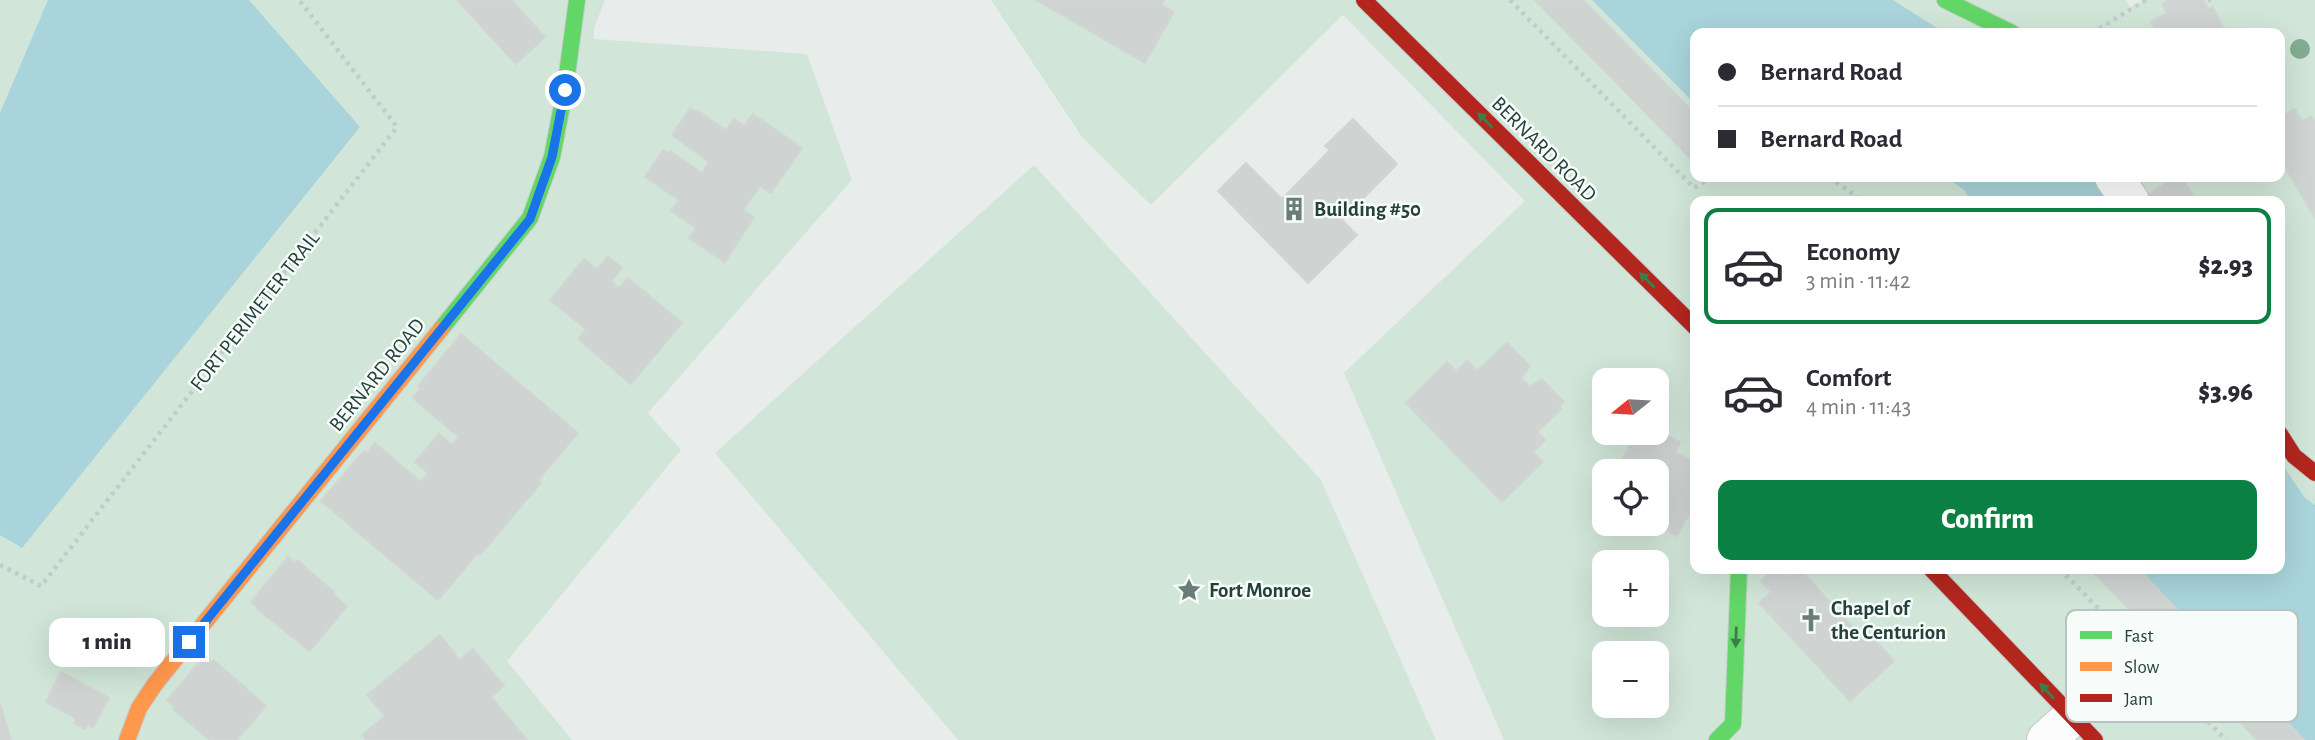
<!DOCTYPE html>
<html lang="en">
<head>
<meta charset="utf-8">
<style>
  :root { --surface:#fff; --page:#f2f2f3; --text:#2b2b33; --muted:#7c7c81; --line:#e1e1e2; --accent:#0b8043 }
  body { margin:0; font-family:"Alegreya Sans",sans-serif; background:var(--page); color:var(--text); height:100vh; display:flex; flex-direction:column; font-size:26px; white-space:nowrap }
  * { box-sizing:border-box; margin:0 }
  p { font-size:23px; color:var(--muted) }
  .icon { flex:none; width:38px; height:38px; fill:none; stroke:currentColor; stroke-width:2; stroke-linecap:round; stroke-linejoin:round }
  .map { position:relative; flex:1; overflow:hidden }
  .side { position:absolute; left:1690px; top:196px; width:595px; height:378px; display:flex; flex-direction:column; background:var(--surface); border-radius:14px; box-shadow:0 7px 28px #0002 }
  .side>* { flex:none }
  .banner { position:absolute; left:1690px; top:28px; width:595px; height:154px; border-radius:14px; box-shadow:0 7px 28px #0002; display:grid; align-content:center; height:154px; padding:0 28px; background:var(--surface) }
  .needle { width:46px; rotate:252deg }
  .tools { position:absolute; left:1592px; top:368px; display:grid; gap:14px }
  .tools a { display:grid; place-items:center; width:77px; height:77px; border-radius:14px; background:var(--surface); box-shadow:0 7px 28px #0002; font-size:35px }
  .end { position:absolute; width:32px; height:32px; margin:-16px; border:9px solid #1a73e8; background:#fff; box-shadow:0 0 0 4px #fff }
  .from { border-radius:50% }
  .bubble { position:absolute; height:49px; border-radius:14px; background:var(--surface); box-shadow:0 7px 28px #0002; font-size:23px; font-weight:800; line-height:49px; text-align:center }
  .banner b { display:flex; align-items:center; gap:24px; height:66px; font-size:26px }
  .banner b+b { border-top:2px solid var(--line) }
  .banner i { width:18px; height:18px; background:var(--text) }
  ul { padding:12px 0 0; list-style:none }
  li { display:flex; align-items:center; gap:21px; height:116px; margin:0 14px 10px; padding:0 14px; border:4px solid transparent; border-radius:14px }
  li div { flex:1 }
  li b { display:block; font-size:26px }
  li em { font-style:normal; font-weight:800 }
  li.current { border-color:var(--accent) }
  li>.icon { width:63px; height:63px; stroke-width:1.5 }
  .action { display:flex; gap:14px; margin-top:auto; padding:14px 28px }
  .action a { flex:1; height:80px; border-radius:14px; background:var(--accent); color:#fff; font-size:28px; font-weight:800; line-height:80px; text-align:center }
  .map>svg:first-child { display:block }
  .green { fill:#d1e6d8; fill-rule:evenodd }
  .water { fill:#a9d4db }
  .building { fill:#cfd4d2; stroke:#d1d6d4; stroke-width:2 }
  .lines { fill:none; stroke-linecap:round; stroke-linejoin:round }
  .street-casing { stroke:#c5cac8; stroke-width:40 }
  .fast-casing { stroke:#c3cbc8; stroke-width:18 }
  .slow-casing { stroke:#c3cbc8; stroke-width:18 }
  .jam-casing { stroke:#c3cbc8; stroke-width:18 }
  .path { stroke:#c3ccca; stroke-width:4.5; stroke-dasharray:3.5 5; stroke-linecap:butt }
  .street { stroke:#fcfcfc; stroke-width:38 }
  .fast { stroke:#63d668; stroke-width:16 }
  .slow { stroke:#ff974d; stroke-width:16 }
  .jam { stroke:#b3261e; stroke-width:16 }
  .tree { fill:#81ae93 }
  .oneway { fill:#3d7d4c }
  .route { stroke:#1a73e8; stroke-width:9 }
  .labels { text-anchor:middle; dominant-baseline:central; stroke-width:5; stroke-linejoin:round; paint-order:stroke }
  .street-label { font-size:21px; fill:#24423a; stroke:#f7fbf9 }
  .poi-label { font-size:21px; font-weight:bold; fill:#24423a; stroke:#f7fbf9; text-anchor:start }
  .key { fill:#f7fbf9; stroke:#b8c4c0; stroke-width:2 }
  .key-label { font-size:19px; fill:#24423a }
</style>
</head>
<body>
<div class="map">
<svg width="2315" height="740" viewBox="0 0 2315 740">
  <rect width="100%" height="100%" fill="#e8edeb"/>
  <!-- green -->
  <g class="green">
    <path d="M0 0H605L594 28V39L807 54 852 180 648 413 681 450 507 661 572 740H0Z"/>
    <path d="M991 0H2126L2130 7 2143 0H2315V740H1504L1344 373 1525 201 1343 15 1151 205 1082 137ZM1696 33H2280V177H1696ZM1696 201H2280V569H1696ZM1605 380H1657V432H1605ZM1605 471H1657V523H1605ZM1605 562H1657V614H1605ZM1605 653H1657V705H1605Z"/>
    <path d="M1034 165 1321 480 1436 740H958L715 453Z"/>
  </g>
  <!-- water -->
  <g class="water">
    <path d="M48 0H249L360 127 22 548 0 535V113Z"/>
    <path d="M1592 0H1893L1945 33H1696V105Z"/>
    <path d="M1945 177H2093L2109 201H1971L1964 190Z"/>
    <path d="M2280 461 2305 498 2315 505V740H2304L2138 569H2280Z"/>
  </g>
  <!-- building -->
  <g class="building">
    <path d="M457 0H511L545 37 516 64Z"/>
    <path d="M1036 0H1164L1161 5 1174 12 1145 63Z"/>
    <path d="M1535 0H1583L1696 115V164Z"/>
    <path d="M2169 0H2203L2208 9 2213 7 2226 33H2151L2156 31 2151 21 2167 13 2162 4Z"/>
    <path d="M690 108 696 112 697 110 726 130 734 119 744 126 753 114 802 148 771 193 760 186 743 210 754 217 725 262 689 238 696 228 671 211 679 200 645 177 663 150 669 154 670 151 702 173 709 162 672 135Z"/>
    <path d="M2295 109 2302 121 2311 116 2315 123V218L2280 159V118Z"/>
    <path d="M1353 119 1397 164 1342 220 1357 235 1308 283 1218 191 1246 163 1282 199 1330 150 1325 146Z"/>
    <path d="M2176 177H2181L2197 201H2151L2147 195Z"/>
    <path d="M608 256 622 268 611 281 619 288 628 278 682 323 631 384 578 339 586 329 550 300 584 259 597 270Z"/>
    <path d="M461 334 578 433 538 480 541 483 480 555 478 553 438 600 321 501 364 451 367 453 375 443 421 482 428 473 415 462 439 434 452 445 459 437 413 398 421 388 418 386Z"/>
    <path d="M1507 343 1530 366 1521 378 1530 387 1542 379 1564 402 1559 407 1561 409 1537 432 1545 440 1533 452 1543 462 1502 502 1406 403 1447 362 1456 371 1467 361 1477 371Z"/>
    <path d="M1657 430 1680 442 1675 452 1696 463V502L1677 536 1653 523H1657V471H1616L1637 432H1657Z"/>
    <path d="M288 557 295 563 297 560 334 592 333 594 347 606 310 651 257 609 258 608 251 602Z"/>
    <path d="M1774 569H1780L1787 576 1795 569H1800L1867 643 1873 638 1894 661 1850 701 1759 603 1771 592 1761 581Z"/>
    <path d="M2090 569H2138L2304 740H2257Z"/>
    <path d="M440 635 460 660 473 649 504 686 491 697 527 740H366L362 735 385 716 367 695Z"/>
    <path d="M204 656 212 662 214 660 266 706 237 740H215L212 737 210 740 173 709 175 707 167 700Z"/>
    <path d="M61 672 109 698 93 727 88 724 85 729 74 723 76 718 46 702Z"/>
    <path d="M0 704 11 740H0Z"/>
  </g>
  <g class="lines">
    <!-- street casing -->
    <g class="street-casing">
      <g id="street">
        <path d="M2114 177 2130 201"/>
        <path d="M2046 740 2072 717"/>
      </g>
    </g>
    <!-- fast casing -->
    <g class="fast-casing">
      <g id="fast">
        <path d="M1945 0 2012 33"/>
        <path d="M441 329 530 218 552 157 565 90 577 0"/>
        <path d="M1717 740 1733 724 1739 569"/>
      </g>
    </g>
    <!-- slow casing -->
    <g class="slow-casing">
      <path id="slow" d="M127 740 139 708 155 684 441 329"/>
    </g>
    <!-- jam casing -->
    <g class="jam-casing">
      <g id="jam">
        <path d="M1364 0 1696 328"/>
        <path d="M2280 434 2294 456 2315 473"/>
        <path d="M1931 569 2095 740"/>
      </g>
    </g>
    <!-- path -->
    <g class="path">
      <path d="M1510 0 1694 188 1713 177"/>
      <path d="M2208 0H2211"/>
      <path d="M2092 33 2146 0"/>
      <path d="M1829 177 1863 201"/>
      <path d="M0 565 41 586 397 127 299 0"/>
      <path d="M2060 569 2226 740"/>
    </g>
    <!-- street -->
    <use href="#street" class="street"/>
    <!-- fast -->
    <use href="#fast" class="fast"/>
    <!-- slow -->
    <use href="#slow" class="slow"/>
    <!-- jam -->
    <use href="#jam" class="jam"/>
  </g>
  <!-- trees -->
  <circle class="tree" cx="2300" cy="49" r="10"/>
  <!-- one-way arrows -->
  <defs><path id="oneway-solid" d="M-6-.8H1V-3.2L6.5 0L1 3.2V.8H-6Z" transform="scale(1.75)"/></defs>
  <g class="oneway">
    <use href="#oneway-solid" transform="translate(1485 120) rotate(-135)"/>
    <use href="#oneway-solid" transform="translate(1647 280) rotate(-135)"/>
    <use href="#oneway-solid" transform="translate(1736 637) rotate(92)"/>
    <use href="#oneway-solid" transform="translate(2047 691) rotate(-133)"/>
  </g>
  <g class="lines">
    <!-- route -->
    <path class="route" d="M189 642 530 219 552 157 565 90"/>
  </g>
  <!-- icons -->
  <defs>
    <g id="building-bare" transform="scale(1.89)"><path d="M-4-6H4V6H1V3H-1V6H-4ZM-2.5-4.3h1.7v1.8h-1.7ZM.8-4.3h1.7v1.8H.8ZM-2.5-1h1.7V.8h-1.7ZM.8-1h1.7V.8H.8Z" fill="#697e78" stroke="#f7fbf9" stroke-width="2.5" paint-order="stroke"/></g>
    <g id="sight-bare" transform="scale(1.89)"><path d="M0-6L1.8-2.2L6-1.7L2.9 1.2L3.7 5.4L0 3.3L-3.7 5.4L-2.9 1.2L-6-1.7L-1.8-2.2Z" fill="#697e78" stroke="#f7fbf9" stroke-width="2.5" paint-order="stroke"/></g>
    <g id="church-bare" transform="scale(1.89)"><path d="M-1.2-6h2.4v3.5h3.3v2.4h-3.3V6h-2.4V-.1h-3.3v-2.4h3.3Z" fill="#697e78" stroke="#f7fbf9" stroke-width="2.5" paint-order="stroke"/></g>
  </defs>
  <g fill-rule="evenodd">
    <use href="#building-bare" x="1294" y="209"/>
    <use href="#sight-bare" x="1189" y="590"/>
    <use href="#church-bare" x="1811" y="620"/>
  </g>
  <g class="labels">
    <!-- street labels -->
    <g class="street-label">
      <text transform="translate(1544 149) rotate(45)">BERNARD ROAD</text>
      <text transform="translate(255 311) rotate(-52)">FORT PERIMETER TRAIL</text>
      <text transform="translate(377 375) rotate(-51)">BERNARD ROAD</text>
    </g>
    <!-- poi labels -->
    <g class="poi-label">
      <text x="1314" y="209">Building #50</text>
      <text x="1209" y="590">Fort Monroe</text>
      <text x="1831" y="608">Chapel of<tspan x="1831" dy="24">the Centurion</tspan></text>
    </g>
  </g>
  <!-- legend -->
  <rect x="2066" y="610" width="232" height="112" rx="10" class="key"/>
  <rect x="2080" y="631" width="32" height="8" fill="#63d668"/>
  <rect x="2080" y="662" width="32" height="9" fill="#ff974d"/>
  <rect x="2080" y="694" width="32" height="8" fill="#b3261e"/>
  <g class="key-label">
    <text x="2124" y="642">Fast</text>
    <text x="2124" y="673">Slow</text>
    <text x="2124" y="705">Jam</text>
  </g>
</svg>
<div class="tools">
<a><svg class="needle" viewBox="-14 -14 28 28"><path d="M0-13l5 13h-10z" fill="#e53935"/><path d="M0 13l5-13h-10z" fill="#7c7c81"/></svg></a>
<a><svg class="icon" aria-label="locate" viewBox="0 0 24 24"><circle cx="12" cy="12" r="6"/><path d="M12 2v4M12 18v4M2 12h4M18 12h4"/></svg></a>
<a>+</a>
<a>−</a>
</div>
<i class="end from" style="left:565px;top:90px"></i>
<i class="end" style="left:189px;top:642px"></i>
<div class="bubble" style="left:49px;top:618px;width:116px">1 min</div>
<div class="banner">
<b><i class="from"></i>Bernard Road</b>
<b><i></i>Bernard Road</b>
</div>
<section class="side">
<ul>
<li class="current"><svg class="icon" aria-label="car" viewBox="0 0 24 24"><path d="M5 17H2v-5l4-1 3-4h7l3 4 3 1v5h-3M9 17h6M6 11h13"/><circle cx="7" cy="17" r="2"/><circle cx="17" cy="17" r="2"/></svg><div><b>Economy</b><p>3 min · 11:42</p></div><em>$2.93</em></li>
<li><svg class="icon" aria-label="car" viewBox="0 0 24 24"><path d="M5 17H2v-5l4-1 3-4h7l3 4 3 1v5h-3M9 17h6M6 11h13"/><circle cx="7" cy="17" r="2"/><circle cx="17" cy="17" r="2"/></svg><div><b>Comfort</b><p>4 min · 11:43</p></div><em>$3.96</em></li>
</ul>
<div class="action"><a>Confirm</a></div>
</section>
</div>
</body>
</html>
